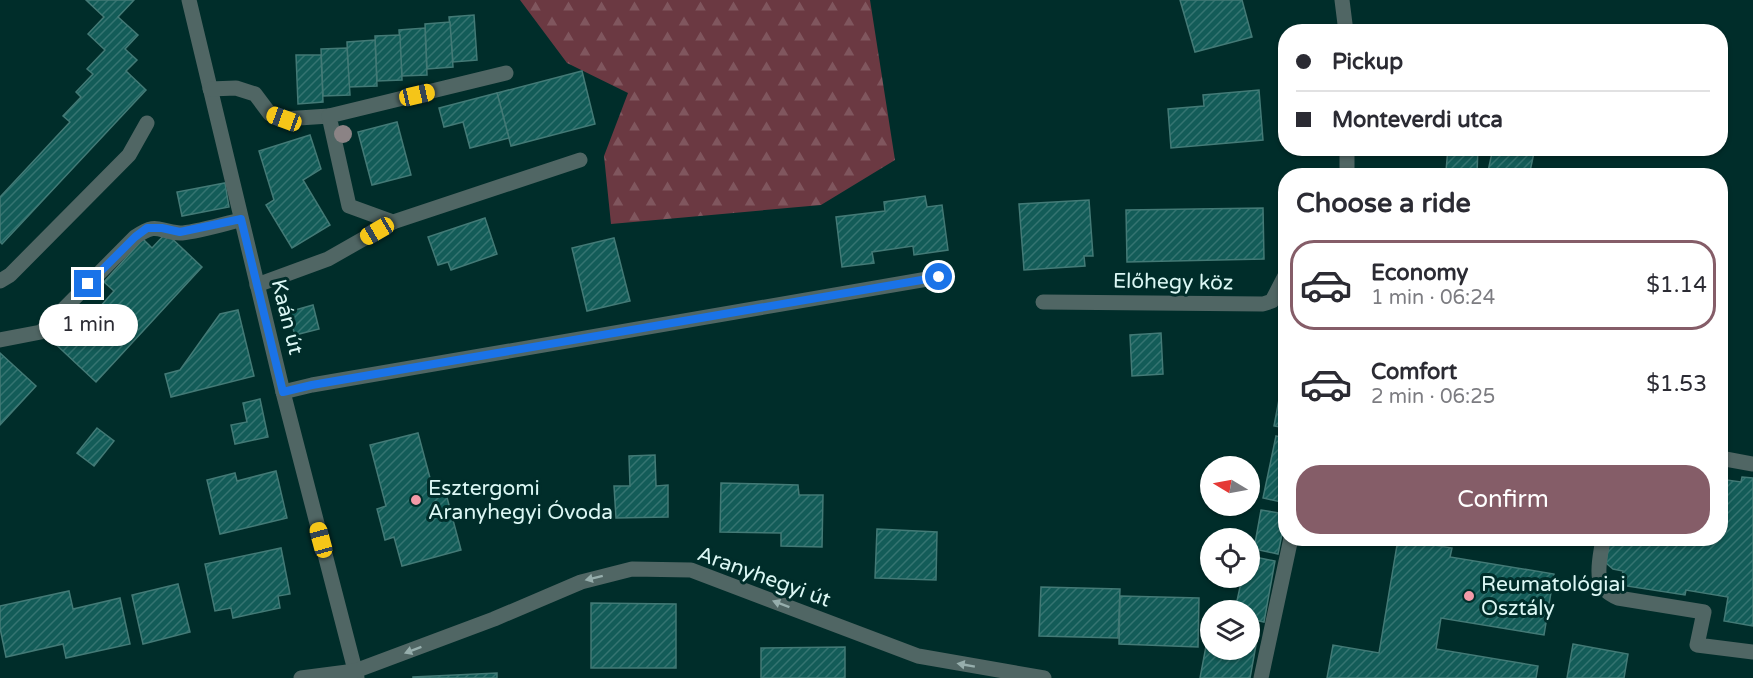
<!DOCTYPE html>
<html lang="en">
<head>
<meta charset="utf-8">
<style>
  :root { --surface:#fff; --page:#f2f2f3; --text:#2b2b33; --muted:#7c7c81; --line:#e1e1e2; --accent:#855d68 }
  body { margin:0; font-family:"Varela Round",sans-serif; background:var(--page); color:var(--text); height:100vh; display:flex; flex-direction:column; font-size:22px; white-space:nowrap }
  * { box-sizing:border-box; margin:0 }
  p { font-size:20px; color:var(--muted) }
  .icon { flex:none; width:33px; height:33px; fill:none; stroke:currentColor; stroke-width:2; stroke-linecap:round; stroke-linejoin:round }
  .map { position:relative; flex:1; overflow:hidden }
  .panel { position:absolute; left:1278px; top:168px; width:450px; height:378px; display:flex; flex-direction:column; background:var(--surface); border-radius:24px; box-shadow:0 2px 4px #0004 }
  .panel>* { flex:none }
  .banner { position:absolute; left:1278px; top:24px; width:450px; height:132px; border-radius:24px; box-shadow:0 2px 4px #0004; display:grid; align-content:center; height:132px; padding:0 18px; background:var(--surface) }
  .needle { width:39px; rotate:280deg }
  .buttons { position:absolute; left:1200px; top:456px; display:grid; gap:12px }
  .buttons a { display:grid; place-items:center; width:60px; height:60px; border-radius:50%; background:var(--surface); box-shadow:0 2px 4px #0004; font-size:30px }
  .end { position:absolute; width:27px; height:27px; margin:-14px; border:8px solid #1a73e8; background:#fff; box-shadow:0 0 0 3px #fff }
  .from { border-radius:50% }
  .bubble { position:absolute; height:42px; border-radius:21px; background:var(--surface); box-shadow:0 2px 4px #0004; font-size:20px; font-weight:600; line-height:42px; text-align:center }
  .car { position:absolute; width:18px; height:36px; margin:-18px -9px; border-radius:8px; box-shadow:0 0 4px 2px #0007; background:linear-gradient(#f5c518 24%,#345 0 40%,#f5c518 0 76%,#345 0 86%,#f5c518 0) }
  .banner b { display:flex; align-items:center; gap:21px; height:57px; font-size:22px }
  .banner b+b { border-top:2px solid var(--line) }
  .banner i { width:15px; height:15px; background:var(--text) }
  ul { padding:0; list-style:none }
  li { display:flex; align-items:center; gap:18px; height:90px; margin:0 12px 9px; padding:0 6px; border:3px solid transparent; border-radius:24px }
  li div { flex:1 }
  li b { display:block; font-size:22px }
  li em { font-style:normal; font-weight:600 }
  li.current { border-color:var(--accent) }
  li>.icon { width:54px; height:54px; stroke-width:1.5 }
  h2 { padding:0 18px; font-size:27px; line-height:72px }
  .button { display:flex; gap:12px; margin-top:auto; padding:12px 18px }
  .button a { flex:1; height:69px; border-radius:24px; background:var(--accent); color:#fff; font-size:24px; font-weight:600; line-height:69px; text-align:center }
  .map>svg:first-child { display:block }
  .forest { fill:url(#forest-firs) }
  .building { fill:url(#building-hatch); stroke:#437a76; stroke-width:1.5 }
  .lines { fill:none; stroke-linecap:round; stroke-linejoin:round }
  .minor { stroke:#506664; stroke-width:15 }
  .tree { fill:#8b8385 }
  .oneway { fill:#96aeac }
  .route { stroke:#1a73e8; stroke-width:8 }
  .poi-dot { fill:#f39aa8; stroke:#002d2a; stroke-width:2 }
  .labels { text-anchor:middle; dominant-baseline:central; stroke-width:6; stroke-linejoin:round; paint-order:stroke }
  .street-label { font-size:21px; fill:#dbf7f4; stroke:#002d2a }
  .poi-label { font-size:21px; fill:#dbf7f4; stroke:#002d2a; text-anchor:start }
</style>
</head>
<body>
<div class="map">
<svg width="1753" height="678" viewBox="0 0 1753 678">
  <defs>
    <pattern id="forest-firs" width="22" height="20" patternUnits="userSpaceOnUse" patternTransform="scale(1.5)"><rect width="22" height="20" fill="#6b3942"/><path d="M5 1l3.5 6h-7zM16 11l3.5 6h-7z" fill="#80565e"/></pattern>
    <pattern id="building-hatch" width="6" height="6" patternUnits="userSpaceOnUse" patternTransform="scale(1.5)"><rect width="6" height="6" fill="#135c58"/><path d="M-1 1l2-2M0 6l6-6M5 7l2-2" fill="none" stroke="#357471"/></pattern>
  </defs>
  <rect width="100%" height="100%" fill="#002d2a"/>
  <!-- forest -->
  <path class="forest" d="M520 0H870L895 160 821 205 611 224 604 156 628 93 567 63Z"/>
  <!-- building -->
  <g class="building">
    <path d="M86 0H134L118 17 138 35 125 49 137 60 126 71 146 90 2 244 0 242V197L70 122 63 116 81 97 76 92 93 74 87 69 105 50 88 34 104 17Z"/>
    <path d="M1180 0H1242L1252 37 1195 52Z"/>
    <path d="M474 15 477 60 453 62 449 17Z"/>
    <path d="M450 22 453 67 427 69 425 24Z"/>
    <path d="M425 28 427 75 402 76 399 30Z"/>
    <path d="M400 35 402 80 377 81 375 36Z"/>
    <path d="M375 40 377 86 349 87 347 42Z"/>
    <path d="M347 48 350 95 323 96 321 49Z"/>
    <path d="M296 55H321L323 102 298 104Z"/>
    <path d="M582 71 595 124 511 146 497 93Z"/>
    <path d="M1259 90 1263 140 1171 148 1168 109 1204 106 1203 95Z"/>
    <path d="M497 93 509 138 470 148 463 122 444 127 439 108Z"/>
    <path d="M397 122 411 175 372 185 358 132Z"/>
    <path d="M310 135 321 169 303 180 330 225 292 248 266 205 274 200 259 151Z"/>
    <path d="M1448 148H1478L1477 173 1446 171Z"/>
    <path d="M1493 148H1535L1529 176H1487Z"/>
    <path d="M225 183 229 207 182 216 177 192Z"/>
    <path d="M925 196 927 207 942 205 948 250 914 255 913 246 872 252 874 263 842 267 836 217 885 211 884 202Z"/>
    <path d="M1089 200 1093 256H1084L1085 266 1024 270 1019 204Z"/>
    <path d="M1263 208 1264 259 1127 262 1126 210Z"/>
    <path d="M485 218 497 254 451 270 448 262 438 265 428 237Z"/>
    <path d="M166 233 202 267 96 382 48 337 78 305 91 317 114 291 104 282 143 239 152 248Z"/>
    <path d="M614 238 630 301 587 311 572 248Z"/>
    <path d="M313 305 319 329 295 335 288 312Z"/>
    <path d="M238 310 254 376 171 397 165 374 180 370 220 314Z"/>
    <path d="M1161 333 1163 374 1132 376 1130 335Z"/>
    <path d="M0 353 36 386 0 425Z"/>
    <path d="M1285 368H1286V428L1274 426Z"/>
    <path d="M260 399 268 437 235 444 231 425 247 422 243 403Z"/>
    <path d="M97 428 114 441 94 466 77 453Z"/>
    <path d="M418 433 434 493 445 490 461 550 402 566 394 537 385 540 381 524 377 509 386 506 370 445Z"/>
    <path d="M1276 436 1286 438V503L1263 498Z"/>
    <path d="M655 455 656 486 668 485V517L616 518 614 486H630L629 456Z"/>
    <path d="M276 471 287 518 220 534 207 480 235 473 237 481Z"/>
    <path d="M1742 477 1753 478V626L1724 621 1728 597 1686 590 1685 595 1620 585 1623 571 1613 569 1606 563 1610 538H1720V479L1741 482Z"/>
    <path d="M721 483 798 485 799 495H823L822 547 781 546V533L720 532Z"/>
    <path d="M1261 510 1286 514 1278 554 1254 549Z"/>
    <path d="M877 529 937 532 936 580 875 578Z"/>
    <path d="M1398 539 1452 548 1450 557 1554 574 1544 635 1441 618 1436 649 1538 666 1536 678H1327L1333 645 1379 653Z"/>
    <path d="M281 548 290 594 278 596 280 608 233 618 231 608 215 611 205 564Z"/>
    <path d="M1250 556 1275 561 1264 622 1250 619V610H1235L1242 578H1250Z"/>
    <path d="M178 584 190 632 143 644 132 595Z"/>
    <path d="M1041 587 1120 589 1118 638 1039 636Z"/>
    <path d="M69 591 73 609 120 598 130 644 66 658 63 644 6 657 0 628V606Z"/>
    <path d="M1120 596 1199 598 1198 647 1119 644Z"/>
    <path d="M591 603 676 604V668H591Z"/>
    <path d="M1210 625V650H1250V632L1258 634 1250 678H1200Z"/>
    <path d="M1573 644 1628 654 1624 678H1567Z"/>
    <path d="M845 647V678H761V648Z"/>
    <path d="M497 673V678H413V677Z"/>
  </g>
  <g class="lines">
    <!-- minor -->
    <g class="minor">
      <path d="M189 0 283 392 357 678"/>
      <path d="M1342 0 1346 32"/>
      <path d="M210 89 236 88 255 94 270 114 284 119 329 116"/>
      <path d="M1347 176V148"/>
      <path d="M393 222 349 206 329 116 506 73"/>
      <path d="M0 281 10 275 129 155 147 123"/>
      <path d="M257 285 328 259 393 222 580 160"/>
      <path d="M1043 302 1263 304 1272 301 1286 274"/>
      <path d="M0 340 41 332 135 237C159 221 157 232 180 233 193 233 226 223 241 220"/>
      <path d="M283 392 312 385 939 277"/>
      <path d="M1720 458 1753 464"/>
      <path d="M1603 538C1600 562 1590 587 1618 598L1704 612 1697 645 1753 652"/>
      <path d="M301 678 355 671 494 619 581 582 632 569 691 570 918 656 1044 678"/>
      <path d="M1261 678 1291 538"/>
    </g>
  </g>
  <!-- trees -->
  <circle class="tree" cx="343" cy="134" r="9"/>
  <!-- one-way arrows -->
  <defs><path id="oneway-solid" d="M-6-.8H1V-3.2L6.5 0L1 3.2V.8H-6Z" transform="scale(1.5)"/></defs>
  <g class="oneway">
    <use href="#oneway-solid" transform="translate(594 578) rotate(166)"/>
    <use href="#oneway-solid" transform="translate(781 604) rotate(-159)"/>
    <use href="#oneway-solid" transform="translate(413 650) rotate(159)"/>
    <use href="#oneway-solid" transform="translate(966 665) rotate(-170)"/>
  </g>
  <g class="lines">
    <!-- route -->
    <path class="route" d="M88 284 135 237 147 228H162L180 232 241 219 283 392 312 385 939 277"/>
  </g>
  <!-- markers -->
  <g class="poi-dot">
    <circle cx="416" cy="500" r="6"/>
    <circle cx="1469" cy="596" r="6"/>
  </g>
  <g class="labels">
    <!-- street labels -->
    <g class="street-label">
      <text transform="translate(1173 282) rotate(1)">Előhegy köz</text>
      <text transform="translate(287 317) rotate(76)">Kaán út</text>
      <text transform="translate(764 577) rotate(20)">Aranyhegyi út</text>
    </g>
    <!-- poi labels -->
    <g class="poi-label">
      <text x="428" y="488">Esztergomi<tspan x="428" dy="24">Aranyhegyi Óvoda</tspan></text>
      <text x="1481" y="584">Reumatológiai<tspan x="1481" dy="24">Osztály</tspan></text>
    </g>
  </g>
</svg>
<div class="buttons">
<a><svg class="needle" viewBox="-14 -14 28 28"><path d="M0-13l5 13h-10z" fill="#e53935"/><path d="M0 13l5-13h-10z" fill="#7c7c81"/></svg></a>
<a><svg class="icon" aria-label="locate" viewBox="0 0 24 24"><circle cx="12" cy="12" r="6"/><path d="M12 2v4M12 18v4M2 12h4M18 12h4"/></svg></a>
<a><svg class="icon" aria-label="layers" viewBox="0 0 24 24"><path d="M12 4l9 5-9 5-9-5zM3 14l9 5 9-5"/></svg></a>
</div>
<i class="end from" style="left:939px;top:277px"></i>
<i class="end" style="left:88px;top:284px"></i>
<div class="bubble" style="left:39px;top:304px;width:99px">1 min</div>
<i class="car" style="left:417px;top:95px;rotate:77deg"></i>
<i class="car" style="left:284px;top:119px;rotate:290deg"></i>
<i class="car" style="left:377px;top:231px;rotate:240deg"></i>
<i class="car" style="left:321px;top:540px;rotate:345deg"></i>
<div class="banner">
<b><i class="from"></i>Pickup</b>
<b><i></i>Monteverdi utca</b>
</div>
<section class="panel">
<h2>Choose a ride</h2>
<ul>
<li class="current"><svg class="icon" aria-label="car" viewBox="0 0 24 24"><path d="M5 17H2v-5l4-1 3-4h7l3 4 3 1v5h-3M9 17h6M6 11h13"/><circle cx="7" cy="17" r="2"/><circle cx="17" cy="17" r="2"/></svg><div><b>Economy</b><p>1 min · 06:24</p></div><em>$1.14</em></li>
<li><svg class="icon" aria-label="car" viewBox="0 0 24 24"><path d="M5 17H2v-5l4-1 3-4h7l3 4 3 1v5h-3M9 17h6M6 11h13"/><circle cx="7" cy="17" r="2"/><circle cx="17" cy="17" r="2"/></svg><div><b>Comfort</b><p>2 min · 06:25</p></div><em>$1.53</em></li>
</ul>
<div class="button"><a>Confirm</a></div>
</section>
</div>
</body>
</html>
